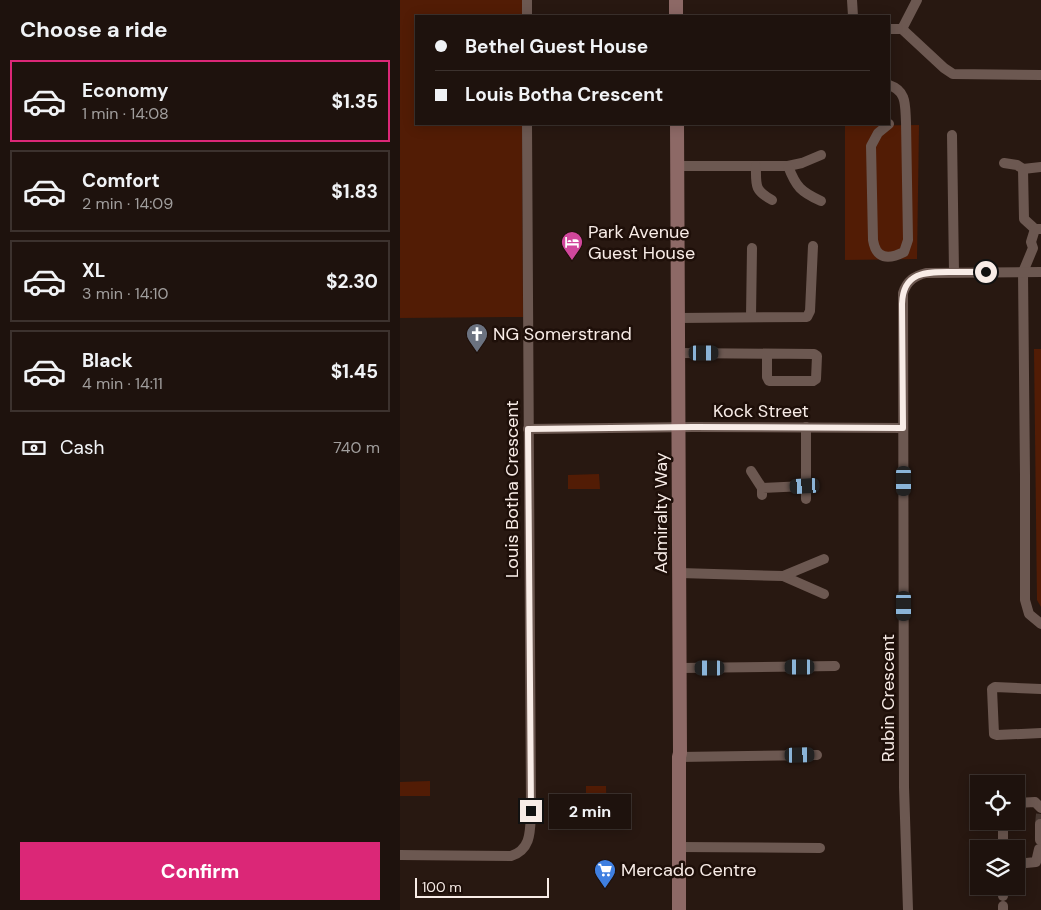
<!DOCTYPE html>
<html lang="en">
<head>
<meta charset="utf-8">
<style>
  :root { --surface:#1e120d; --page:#2b201b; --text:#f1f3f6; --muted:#a19e9d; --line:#3c322e; --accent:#db2777 }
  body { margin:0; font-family:"DM Sans",sans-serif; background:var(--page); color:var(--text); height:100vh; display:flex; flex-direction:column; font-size:19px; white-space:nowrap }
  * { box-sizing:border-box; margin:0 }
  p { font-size:16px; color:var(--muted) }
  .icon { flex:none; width:28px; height:28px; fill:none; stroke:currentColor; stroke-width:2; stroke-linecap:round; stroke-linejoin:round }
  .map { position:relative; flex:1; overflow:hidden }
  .drawer { display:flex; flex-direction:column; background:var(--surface); width:400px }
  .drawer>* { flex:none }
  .hud { position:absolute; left:15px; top:15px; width:475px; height:110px; border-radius:0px; box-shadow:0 2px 12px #0003,0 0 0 1px var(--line); display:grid; align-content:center; height:110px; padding:0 20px; background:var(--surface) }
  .controls { position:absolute; left:570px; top:775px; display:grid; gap:10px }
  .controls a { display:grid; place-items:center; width:55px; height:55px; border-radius:0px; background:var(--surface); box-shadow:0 2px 12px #0003,0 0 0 1px var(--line); font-size:25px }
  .scale { position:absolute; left:15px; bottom:12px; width:134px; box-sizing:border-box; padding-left:5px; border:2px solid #f8ece7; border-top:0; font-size:14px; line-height:18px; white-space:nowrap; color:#f8ece7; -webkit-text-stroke:4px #1e0f09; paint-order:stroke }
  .end { position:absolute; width:22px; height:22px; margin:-11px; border:6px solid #f8ece7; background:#111; box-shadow:0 0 0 2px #111 }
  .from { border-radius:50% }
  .bubble { position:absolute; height:35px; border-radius:0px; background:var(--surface); box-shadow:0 2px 12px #0003,0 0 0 1px var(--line); font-size:16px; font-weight:700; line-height:35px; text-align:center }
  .car { position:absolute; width:15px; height:30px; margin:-15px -8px; border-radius:6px; box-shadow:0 0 4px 1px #0007; background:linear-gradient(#222 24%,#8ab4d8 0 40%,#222 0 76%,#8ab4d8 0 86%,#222 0) }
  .hud b { display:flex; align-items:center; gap:18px; height:48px; font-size:19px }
  .hud b+b { border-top:1px solid var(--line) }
  .hud i { width:12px; height:12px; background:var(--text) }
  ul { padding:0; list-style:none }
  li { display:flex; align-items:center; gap:15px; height:82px; margin:0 10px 8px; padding:0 10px; border:2px solid var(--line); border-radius:0px }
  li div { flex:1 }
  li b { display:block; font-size:19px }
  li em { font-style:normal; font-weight:700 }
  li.on { border-color:var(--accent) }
  li>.icon { width:45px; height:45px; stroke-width:1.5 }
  h2 { padding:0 20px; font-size:22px; line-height:60px }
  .pay { display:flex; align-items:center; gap:12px; height:55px; padding:0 20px; font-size:19px }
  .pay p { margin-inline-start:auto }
  .action { display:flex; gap:10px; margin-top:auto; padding:10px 20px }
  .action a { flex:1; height:58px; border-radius:0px; background:var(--accent); color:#fff; font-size:20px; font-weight:700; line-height:58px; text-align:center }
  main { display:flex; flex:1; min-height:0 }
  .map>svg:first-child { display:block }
  .green { fill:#521c05 }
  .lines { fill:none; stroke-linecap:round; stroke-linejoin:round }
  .minor-tunnel { stroke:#473831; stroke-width:10; stroke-dasharray:10 5; stroke-linecap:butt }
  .minor { stroke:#6c5851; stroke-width:10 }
  .secondary { stroke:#8d6966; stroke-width:14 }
  .route { stroke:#f8ece7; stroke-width:6 }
  .labels { text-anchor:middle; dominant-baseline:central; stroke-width:5; stroke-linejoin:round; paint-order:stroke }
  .poi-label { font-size:18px; fill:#f8ece7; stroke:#1e0f09; text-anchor:start }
  .street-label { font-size:18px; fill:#f8ece7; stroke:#1e0f09 }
</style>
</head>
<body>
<main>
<section class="drawer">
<h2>Choose a ride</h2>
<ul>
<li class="on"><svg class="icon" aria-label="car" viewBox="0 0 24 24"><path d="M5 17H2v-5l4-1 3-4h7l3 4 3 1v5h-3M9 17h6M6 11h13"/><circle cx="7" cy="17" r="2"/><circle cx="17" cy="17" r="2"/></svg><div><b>Economy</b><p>1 min · 14:08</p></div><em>$1.35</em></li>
<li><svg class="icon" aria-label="car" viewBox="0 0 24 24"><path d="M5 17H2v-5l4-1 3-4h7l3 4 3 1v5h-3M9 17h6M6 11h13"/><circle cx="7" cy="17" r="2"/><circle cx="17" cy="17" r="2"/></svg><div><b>Comfort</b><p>2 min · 14:09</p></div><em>$1.83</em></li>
<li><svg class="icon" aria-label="car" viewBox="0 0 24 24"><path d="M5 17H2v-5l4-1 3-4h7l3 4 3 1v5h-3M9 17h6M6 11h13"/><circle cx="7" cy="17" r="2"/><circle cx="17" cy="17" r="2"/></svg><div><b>XL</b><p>3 min · 14:10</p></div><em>$2.30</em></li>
<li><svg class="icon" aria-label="car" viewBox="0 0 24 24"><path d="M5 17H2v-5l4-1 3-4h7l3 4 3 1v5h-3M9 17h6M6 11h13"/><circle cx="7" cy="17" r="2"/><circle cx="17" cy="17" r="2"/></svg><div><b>Black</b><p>4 min · 14:11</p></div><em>$1.45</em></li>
</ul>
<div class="pay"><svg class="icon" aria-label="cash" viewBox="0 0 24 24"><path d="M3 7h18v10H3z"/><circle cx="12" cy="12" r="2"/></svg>Cash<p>740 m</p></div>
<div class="action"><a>Confirm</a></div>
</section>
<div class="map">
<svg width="641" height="910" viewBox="0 0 641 910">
  <rect width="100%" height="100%" fill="#281811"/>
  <!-- green -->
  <g class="green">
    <path d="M0 0H122V16H16V124H122L123 317 0 318Z"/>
    <path d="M519 125 517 259 445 260V126Z"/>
    <path d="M634 349H641V607L637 600Z"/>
    <path d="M199 474 200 489H168V475Z"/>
    <path d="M30 781V796H0V782Z"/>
    <path d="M186 786H206L207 828H186Z"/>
  </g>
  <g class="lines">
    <!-- minor-tunnel -->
    <path class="minor-tunnel" d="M640 824 641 814"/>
    <!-- minor -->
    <g class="minor">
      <path d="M127 0V16"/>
      <path d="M452 0 453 16"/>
      <path d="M489 29H502L544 68 553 74 641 75"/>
      <path d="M502 29 517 0"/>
      <path d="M489 124 478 133 471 146 473 240C476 259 488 260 504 252L508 240 506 122C505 105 507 91 489 85"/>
      <path d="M552 135 554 272"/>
      <path d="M604 163 617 165 623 169"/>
      <path d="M278 166H388L402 163 421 155"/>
      <path d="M356 166C356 185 354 190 372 200"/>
      <path d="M388 166C396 187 401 192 421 201"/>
      <path d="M635 229 624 219 623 169 641 167"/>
      <path d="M641 229H635L631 242 633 248 623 272 625 475V600L629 614 641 624"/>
      <path d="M351 317 352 248"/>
      <path d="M278 318 407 317 410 311 413 246"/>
      <path d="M278 353 414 354 417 356 416 379 413 381H369L367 377V354"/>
      <path d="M128 429 293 427 503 428"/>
      <path d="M351 471 362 488"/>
      <path d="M362 495V488L405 486"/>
      <path d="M406 499V427"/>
      <path d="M280 573 383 576 424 594"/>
      <path d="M383 576 424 559"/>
      <path d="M280 668 435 666"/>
      <path d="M641 689 595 687 592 689 594 734 597 735 641 733"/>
      <path d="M279 757 417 755"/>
      <path d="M616 803 635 802 641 808"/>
      <path d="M603 821V849"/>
      <path d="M640 840V824"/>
      <path d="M279 847 420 848"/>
      <path d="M0 855 111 856C132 849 130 830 131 811L127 124"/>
      <path d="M616 864 636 862 639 849"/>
      <path d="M603 896V887"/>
      <path d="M603 906V910"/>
      <path d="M508 910 504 787 503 293C507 281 514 276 526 273L641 272"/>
    </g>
    <!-- secondary -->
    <g class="secondary">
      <path d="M276 0V16"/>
      <path d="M277 124 280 753 279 757V910"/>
    </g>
  </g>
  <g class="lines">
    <!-- route -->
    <path class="route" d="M131 811 128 429 293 427 503 428 502 304C503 270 528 272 554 272 565 272 575 272 586 272"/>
  </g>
  <!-- icons -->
  <defs>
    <g id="hotel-pin" transform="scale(1.125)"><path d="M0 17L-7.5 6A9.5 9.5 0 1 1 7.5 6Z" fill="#d1479c" stroke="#1e0f09"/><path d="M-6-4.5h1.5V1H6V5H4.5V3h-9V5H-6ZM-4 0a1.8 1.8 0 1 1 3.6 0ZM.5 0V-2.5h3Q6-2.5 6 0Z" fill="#fff"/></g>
    <g id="church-pin" transform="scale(1.125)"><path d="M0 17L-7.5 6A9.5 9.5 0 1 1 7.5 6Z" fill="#6b7280" stroke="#1e0f09"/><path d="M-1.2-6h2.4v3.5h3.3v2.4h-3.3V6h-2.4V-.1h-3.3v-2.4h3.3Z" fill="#fff"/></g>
    <g id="supermarket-pin" transform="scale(1.125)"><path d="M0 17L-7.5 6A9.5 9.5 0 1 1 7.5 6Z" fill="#3f7fe0" stroke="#1e0f09"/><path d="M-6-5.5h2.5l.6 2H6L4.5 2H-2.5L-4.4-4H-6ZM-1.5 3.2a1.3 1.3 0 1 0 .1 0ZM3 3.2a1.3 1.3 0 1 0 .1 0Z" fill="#fff"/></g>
  </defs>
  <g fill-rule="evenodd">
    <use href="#hotel-pin" x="172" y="242"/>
    <use href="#church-pin" x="77" y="334"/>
    <use href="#supermarket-pin" x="205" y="870"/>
  </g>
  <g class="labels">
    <!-- poi labels -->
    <g class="poi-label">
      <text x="188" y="232">Park Avenue<tspan x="188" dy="21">Guest House</tspan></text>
      <text x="93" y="334">NG Somerstrand</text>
      <text x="221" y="870">Mercado Centre</text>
    </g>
    <!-- street labels -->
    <g class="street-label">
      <text x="361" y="411">Kock Street</text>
      <text transform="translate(112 489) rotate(-90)">Louis Botha Crescent</text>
      <text transform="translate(261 513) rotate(-90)">Admiralty Way</text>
      <text transform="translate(488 698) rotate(-90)">Rubin Crescent</text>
    </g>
  </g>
</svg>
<div class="controls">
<a><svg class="icon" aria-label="locate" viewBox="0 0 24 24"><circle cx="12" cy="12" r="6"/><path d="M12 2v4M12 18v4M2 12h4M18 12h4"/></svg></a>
<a><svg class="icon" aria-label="layers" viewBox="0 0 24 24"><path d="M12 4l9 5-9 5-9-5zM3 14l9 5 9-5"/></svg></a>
</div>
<div class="scale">100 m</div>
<i class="end from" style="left:586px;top:272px"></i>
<i class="end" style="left:131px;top:811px"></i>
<div class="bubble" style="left:149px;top:794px;width:82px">2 min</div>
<i class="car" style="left:304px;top:353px;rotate:90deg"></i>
<i class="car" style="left:504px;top:481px;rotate:180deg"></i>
<i class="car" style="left:405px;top:486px;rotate:267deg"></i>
<i class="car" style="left:504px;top:606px;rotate:180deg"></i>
<i class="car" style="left:400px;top:667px;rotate:270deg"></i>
<i class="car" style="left:310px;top:668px;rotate:270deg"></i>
<i class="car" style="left:400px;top:755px;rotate:89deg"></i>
<div class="hud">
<b><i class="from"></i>Bethel Guest House</b>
<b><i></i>Louis Botha Crescent</b>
</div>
</div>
</main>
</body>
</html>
